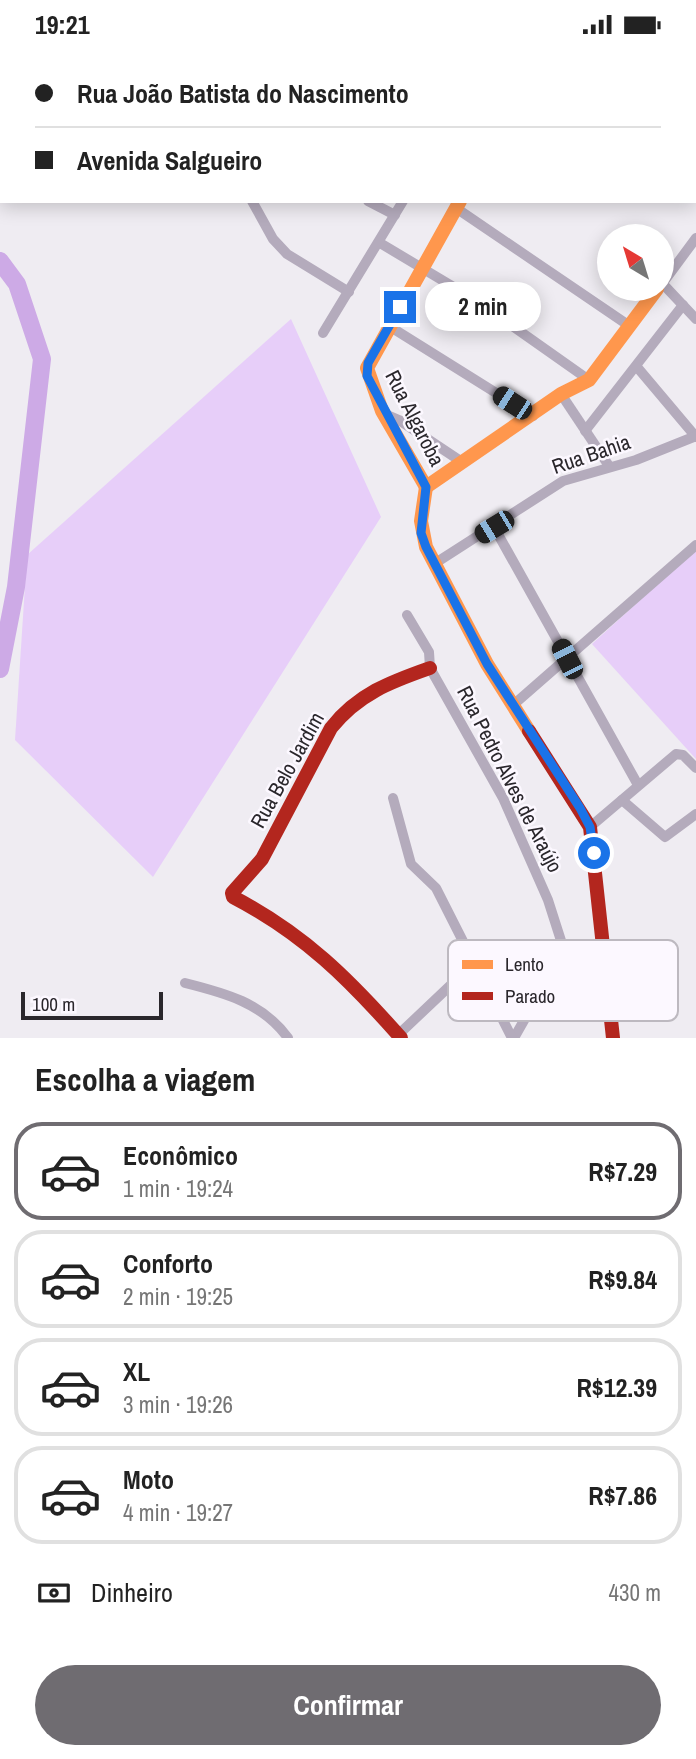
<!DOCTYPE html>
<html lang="pt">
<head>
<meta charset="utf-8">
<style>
  :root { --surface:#fff; --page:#f6f6f6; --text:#222; --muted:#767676; --line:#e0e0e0; --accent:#6f6c71 }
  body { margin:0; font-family:"Archivo Narrow",sans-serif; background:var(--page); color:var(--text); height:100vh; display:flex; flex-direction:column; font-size:26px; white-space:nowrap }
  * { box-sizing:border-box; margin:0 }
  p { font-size:23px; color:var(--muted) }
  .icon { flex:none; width:38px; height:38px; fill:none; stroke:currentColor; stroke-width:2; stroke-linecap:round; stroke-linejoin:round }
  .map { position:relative; height:989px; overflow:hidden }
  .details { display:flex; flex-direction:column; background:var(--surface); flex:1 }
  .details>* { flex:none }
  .top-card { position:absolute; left:0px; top:0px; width:696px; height:154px; box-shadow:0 4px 18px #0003; display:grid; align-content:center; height:154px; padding:0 35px; background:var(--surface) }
  .needle { width:46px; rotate:322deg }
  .controls { position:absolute; left:597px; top:175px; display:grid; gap:14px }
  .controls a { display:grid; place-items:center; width:77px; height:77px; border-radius:50%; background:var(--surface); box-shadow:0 4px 18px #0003; font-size:35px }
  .scale { position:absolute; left:21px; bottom:18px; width:142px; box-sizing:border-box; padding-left:7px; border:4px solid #2a272c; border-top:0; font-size:19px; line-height:24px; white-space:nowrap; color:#2a272c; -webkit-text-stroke:5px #fcf8ff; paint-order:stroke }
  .end { position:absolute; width:32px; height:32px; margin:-16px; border:9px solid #1a73e8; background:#fff; box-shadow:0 0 0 4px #fff }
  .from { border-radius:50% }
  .bubble { position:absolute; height:49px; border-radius:24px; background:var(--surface); box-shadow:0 4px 18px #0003; font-size:23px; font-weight:800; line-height:49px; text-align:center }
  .car { position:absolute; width:21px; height:42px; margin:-21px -10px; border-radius:9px; box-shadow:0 0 5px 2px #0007; background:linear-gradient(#222 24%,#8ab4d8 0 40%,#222 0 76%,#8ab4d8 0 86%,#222 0) }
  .top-card b { display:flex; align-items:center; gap:24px; height:66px; font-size:26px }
  .top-card b+b { border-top:2px solid var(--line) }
  .top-card i { width:18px; height:18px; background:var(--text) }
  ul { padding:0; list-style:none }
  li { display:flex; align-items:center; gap:21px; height:98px; margin:0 14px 10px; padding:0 21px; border:4px solid var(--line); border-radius:28px }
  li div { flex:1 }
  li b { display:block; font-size:26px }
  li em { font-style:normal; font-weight:800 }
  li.on { border-color:var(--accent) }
  li>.icon { width:63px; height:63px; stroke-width:1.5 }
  h2 { padding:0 35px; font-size:32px; line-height:84px }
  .pay { display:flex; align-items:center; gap:18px; height:77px; padding:0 35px; font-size:26px }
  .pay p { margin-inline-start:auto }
  .action { display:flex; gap:14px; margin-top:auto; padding:14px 35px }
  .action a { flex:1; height:80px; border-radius:42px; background:var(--accent); color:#fff; font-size:28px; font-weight:800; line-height:80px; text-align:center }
  .status { display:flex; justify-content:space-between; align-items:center; height:49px; padding:0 35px; background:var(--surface); direction:ltr }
  .status svg { height:19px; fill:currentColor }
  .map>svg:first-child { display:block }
  .green { fill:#e7cef9 }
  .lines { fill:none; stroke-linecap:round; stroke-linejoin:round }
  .river { stroke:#cdaae6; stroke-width:18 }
  .street { stroke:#b4abbc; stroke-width:10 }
  .slow { stroke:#ff974d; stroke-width:14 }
  .jam { stroke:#b3261e; stroke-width:14 }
  .route { stroke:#1a73e8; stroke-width:9 }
  .labels { text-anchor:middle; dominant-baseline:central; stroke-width:5; stroke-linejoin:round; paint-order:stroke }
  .street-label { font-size:21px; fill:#2a272c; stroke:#fcf8ff }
  .key { fill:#fcf8ff; stroke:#bdb9c0; stroke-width:2 }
  .key-label { font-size:19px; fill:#2a272c }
</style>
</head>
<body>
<div class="status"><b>19:21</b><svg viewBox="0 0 49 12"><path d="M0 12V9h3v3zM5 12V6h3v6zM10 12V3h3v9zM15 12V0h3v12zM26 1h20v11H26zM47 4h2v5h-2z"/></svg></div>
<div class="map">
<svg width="696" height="989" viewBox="0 0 696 989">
  <rect width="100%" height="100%" fill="#efecf2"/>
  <!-- green -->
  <g class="green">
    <path d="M291 270 381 468 153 828 15 691 27 506Z"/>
    <path d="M696 500V710L592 595Z"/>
  </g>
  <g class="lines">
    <!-- river -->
    <path class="river" d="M0 212 17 235 42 310 16 538 0 620"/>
    <!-- street -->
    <g class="street">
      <path d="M480 0 484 2"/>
      <path d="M661 0 663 2"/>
      <path d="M303 2 304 0"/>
      <path d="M548 2 549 0"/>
      <path d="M670 2 671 0"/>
      <path d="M695 27 696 28"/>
      <path d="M695 122 696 123"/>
      <path d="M252 152 273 190 287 205 349 243"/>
      <path d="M368 152 395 166"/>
      <path d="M456 159 628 276"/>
      <path d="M380 194 477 252 589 331"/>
      <path d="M662 234 696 270"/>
      <path d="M662 235 696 189"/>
      <path d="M389 277 533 367"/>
      <path d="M323 284 403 152"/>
      <path d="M637 318 696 388"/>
      <path d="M561 345 609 417"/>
      <path d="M385 365 399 371 462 413"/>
      <path d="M585 382 683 256"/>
      <path d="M494 478 638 736"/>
      <path d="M434 515 563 432 636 411 696 387"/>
      <path d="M407 566 429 603 430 619 503 749 548 851 564 901 514 989"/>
      <path d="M512 657 696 496"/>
      <path d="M393 749 411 815 436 839 512 989"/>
      <path d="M622 751 665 788 696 765"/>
      <path d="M590 778 676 705 683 706 696 719"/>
      <path d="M564 901 603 900"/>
      <path d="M185 934C225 944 263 954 288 989"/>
      <path d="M398 986 473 915"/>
    </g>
    <!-- slow -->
    <g class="slow">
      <path d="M426 438 421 472 426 498 487 615 529 682"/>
      <path d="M426 438 382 362 367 319 460 152"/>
      <path d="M426 438 561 345 589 331 657 240"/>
    </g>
    <!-- jam -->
    <g class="jam">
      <path d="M529 682 590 778 613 989"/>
      <path d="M401 989C349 930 304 885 233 848L232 844 262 810 331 679C358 645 390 633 430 619"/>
    </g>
  </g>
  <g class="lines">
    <!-- route -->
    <path class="route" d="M400 258 368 314 367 327 426 438 421 484 426 498 487 615 580 759 590 778 594 804"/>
  </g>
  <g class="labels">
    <!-- street labels -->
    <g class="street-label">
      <text transform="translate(415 369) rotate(63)">Rua Algaroba</text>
      <text transform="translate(591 405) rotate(-19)">Rua Bahia</text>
      <text transform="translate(287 721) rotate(-61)">Rua Belo Jardim</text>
      <text transform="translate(510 730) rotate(63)">Rua Pedro Alves de Araújo</text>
    </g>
  </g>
  <!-- legend -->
  <rect x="448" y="891" width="230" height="81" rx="10" class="key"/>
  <rect x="462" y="911" width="31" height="9" fill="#ff974d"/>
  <rect x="462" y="943" width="31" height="8" fill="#b3261e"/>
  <g class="key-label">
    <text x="505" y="922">Lento</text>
    <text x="505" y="954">Parado</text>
  </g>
</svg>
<div class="controls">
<a><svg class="needle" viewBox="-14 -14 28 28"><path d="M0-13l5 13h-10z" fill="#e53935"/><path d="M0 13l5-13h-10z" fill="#767676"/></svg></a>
</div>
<div class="scale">100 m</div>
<i class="end from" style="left:594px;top:804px"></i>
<i class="end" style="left:400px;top:258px"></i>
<div class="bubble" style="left:425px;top:233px;width:116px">2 min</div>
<i class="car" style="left:512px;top:354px;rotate:303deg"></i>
<i class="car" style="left:494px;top:478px;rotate:239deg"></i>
<i class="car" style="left:567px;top:610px;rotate:333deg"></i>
<div class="top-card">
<b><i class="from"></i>Rua João Batista do Nascimento</b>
<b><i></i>Avenida Salgueiro</b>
</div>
</div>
<section class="details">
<h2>Escolha a viagem</h2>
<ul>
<li class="on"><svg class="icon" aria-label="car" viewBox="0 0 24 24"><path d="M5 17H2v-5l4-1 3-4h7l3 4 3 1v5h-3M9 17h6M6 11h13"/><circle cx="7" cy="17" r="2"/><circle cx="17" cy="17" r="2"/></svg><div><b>Econômico</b><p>1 min · 19:24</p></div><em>R$7.29</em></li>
<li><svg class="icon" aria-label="car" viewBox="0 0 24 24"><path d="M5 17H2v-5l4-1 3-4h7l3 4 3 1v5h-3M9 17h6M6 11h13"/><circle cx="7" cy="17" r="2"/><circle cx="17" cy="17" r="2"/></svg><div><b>Conforto</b><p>2 min · 19:25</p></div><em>R$9.84</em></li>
<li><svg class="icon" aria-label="car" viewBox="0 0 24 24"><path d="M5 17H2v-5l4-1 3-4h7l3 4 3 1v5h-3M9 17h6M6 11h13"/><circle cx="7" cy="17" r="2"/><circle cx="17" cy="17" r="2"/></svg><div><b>XL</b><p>3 min · 19:26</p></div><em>R$12.39</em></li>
<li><svg class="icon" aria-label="car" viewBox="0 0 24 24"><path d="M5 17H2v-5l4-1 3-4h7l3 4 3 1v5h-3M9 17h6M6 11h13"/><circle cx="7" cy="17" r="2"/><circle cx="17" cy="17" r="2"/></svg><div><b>Moto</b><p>4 min · 19:27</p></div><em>R$7.86</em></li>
</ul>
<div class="pay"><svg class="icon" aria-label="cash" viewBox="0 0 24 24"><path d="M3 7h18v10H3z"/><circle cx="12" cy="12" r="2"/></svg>Dinheiro<p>430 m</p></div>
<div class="action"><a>Confirmar</a></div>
</section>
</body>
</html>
